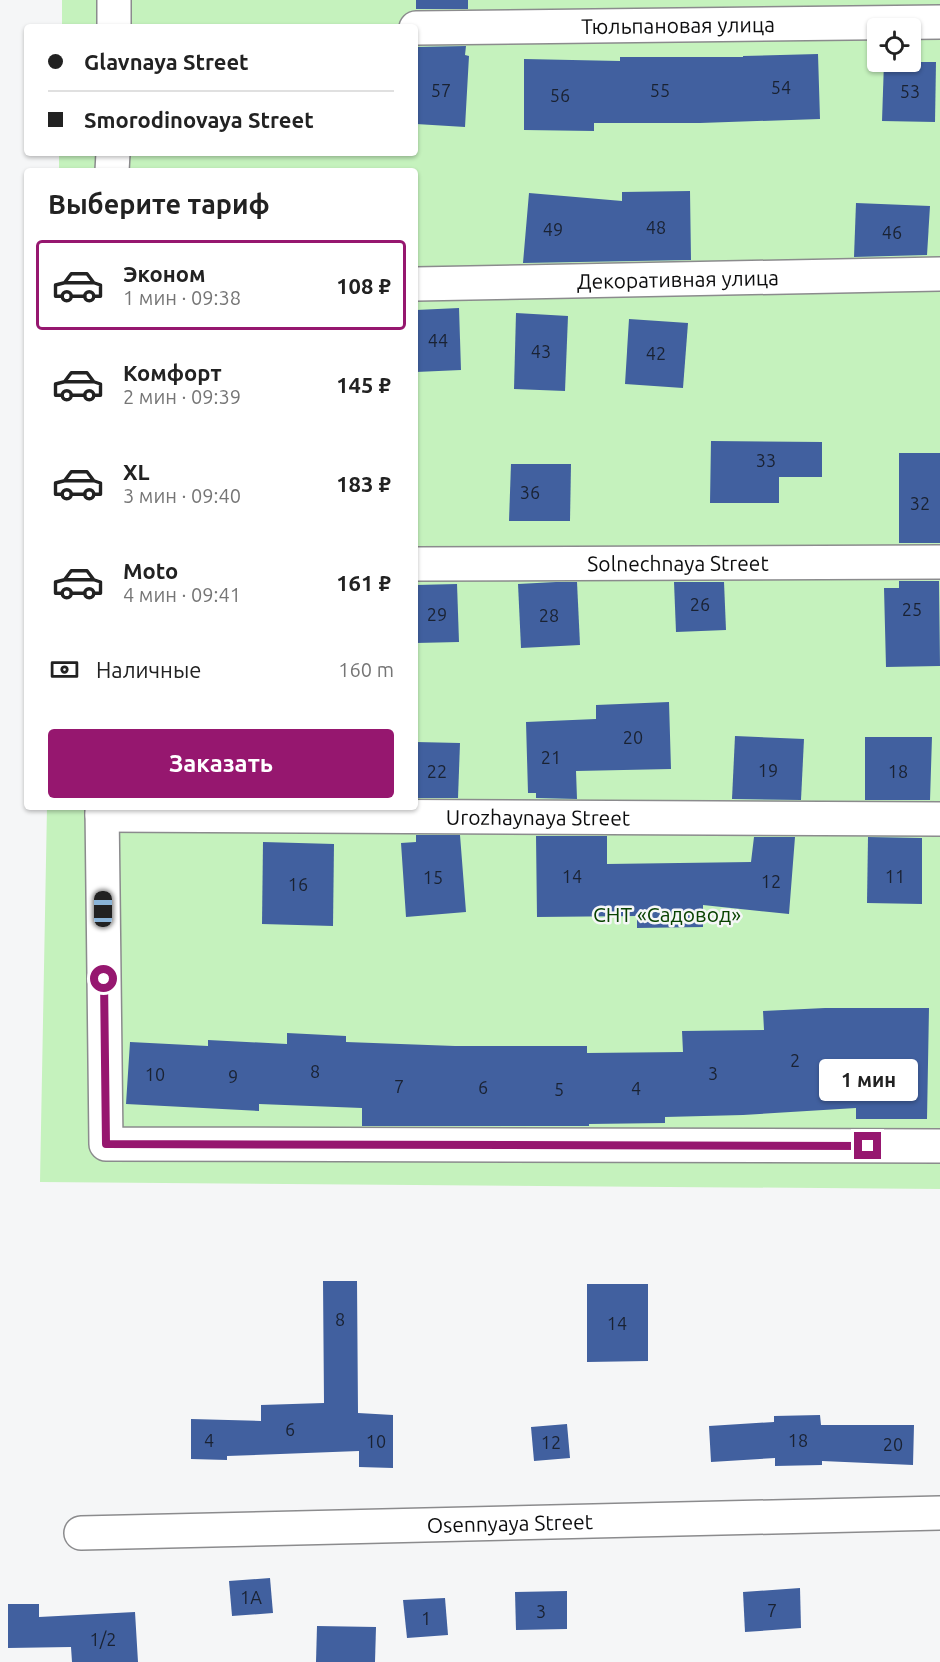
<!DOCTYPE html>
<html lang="ru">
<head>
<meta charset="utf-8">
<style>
  :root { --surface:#fff; --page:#f2f2f2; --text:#222; --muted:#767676; --line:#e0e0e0; --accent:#96176f }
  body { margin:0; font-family:Ubuntu,sans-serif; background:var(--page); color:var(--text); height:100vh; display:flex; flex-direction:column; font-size:22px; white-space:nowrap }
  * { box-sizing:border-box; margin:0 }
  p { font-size:20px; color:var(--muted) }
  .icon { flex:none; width:33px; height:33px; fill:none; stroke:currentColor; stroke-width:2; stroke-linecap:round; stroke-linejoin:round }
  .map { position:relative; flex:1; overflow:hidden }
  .details { position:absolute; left:24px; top:168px; width:394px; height:642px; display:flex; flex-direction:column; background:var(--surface); border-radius:6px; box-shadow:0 2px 4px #0004 }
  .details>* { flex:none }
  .guide { position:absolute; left:24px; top:24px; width:394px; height:132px; border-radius:6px; box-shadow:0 2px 4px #0004; display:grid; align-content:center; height:132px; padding:0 24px; background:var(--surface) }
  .controls { position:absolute; left:867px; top:18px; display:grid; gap:12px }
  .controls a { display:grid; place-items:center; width:54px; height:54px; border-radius:6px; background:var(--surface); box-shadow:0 2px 4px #0004; font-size:30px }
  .end { position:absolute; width:27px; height:27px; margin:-14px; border:8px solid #96176f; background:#fff; box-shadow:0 0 0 3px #fff }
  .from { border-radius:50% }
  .bubble { position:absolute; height:42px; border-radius:6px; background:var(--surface); box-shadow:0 2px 4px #0004; font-size:20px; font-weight:700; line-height:42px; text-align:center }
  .car { position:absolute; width:18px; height:36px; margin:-18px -9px; border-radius:8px; box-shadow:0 0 4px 2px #0007; background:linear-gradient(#222 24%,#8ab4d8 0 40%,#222 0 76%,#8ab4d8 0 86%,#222 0) }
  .guide b { display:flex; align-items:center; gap:21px; height:57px; font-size:22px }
  .guide b+b { border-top:2px solid var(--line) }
  .guide i { width:15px; height:15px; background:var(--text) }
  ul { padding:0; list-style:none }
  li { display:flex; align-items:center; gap:18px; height:90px; margin:0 12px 9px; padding:0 12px; border:3px solid transparent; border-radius:6px }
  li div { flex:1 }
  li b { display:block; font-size:22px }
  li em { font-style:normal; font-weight:700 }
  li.selected { border-color:var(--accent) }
  li>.icon { width:54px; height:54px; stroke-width:1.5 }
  h2 { padding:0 24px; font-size:27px; line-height:72px }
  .pay { display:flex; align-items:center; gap:15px; height:66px; padding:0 24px; font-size:22px }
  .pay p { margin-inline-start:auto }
  .cta { display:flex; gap:12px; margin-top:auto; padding:12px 24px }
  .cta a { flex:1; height:69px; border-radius:6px; background:var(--accent); color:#fff; font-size:24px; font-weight:700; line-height:69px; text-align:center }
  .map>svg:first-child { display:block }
  .green { fill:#c5f2bd; fill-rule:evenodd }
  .building { fill:#41609f }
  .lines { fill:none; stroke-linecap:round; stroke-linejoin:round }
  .street-casing { stroke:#8b8b8d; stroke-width:36 }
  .street { stroke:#fff; stroke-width:33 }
  .route { stroke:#96176f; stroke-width:8 }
  .labels { text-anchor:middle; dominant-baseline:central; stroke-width:5; stroke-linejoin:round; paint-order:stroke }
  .number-label { font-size:18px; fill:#1a2232 }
  .street-label { font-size:21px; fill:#0d0d0e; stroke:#f5f6f7 }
  .park-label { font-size:21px; fill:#084200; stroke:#f5f6f7 }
</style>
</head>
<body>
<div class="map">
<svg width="940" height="1662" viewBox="0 0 940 1662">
  <rect width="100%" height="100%" fill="#f5f6f7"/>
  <!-- green -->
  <path class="green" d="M62 0H940V1189L40 1182 47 807H416V171H59V153H416V27H62ZM878 28H910V62H878Z"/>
  <!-- building -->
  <g class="building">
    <rect x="416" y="0" width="52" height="9"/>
    <path d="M466 46 465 55 469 56 465 127 416 124V47Z"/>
    <path d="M818 54 820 119 700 123H594V131L524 130V59L620 61V57H743V56Z"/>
    <path d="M884 62H936L935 122 882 121Z"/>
    <path d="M690 191 691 260 523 263 529 193 622 201V192Z"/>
    <path d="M856 203 930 206 927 255 854 257Z"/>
    <path d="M459 308 461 370 416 372V310Z"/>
    <path d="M516 313 568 316 565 391 514 389Z"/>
    <path d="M629 319 688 323 683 388 625 384Z"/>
    <path d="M711 441 822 442V477H779V503H710Z"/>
    <rect x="899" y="453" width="41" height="90"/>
    <path d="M511 464H571L570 521H509Z"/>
    <path d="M899 581H939L940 666 886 667 884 588H899Z"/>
    <path d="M556 582H577L580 645 521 648 518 584Z"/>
    <path d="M674 582H724L726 630 676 632Z"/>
    <path d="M457 584 459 642 416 643V585Z"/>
    <path d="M669 702 671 769 576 771 577 799 536 798V793H528L526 722 596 719V705Z"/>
    <path d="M735 736 804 739 801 800 732 799Z"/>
    <path d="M865 737H932L930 800H865Z"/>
    <path d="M416 742 460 743 458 798H416Z"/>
    <path d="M416 835H460L466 912 406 917 401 843 416 842Z"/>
    <path d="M536 836H607V864L751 862 754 837H795L789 914 703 905V927L637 928V916L537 917Z"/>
    <path d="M868 837 922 838V904L867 903Z"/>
    <path d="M263 842 334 844 333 926 262 924Z"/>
    <path d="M825 1008H929L927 1119H856V1108L743 1115 665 1117V1123L589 1124V1126H362V1108L259 1104V1111L126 1104 130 1042 208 1046V1040L287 1044V1033L346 1036V1042L455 1046H587V1053L683 1052 682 1031 764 1030 763 1011Z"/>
    <path d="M323 1281H357L358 1413 393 1415V1468L359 1467V1451L227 1456V1460L191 1459V1419L261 1421V1405L324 1403Z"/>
    <path d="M587 1284H648V1361L587 1362Z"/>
    <path d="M820 1415 821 1425H914L913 1465 822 1461V1465L775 1466V1458L711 1462 709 1426 774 1422V1416Z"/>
    <path d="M567 1424 570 1458 534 1461 531 1427Z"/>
    <path d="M270 1578 273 1613 232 1616 229 1581Z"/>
    <path d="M800 1588 801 1628 745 1632 743 1592Z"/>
    <path d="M567 1591V1629L516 1630 515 1592Z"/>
    <path d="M445 1598 448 1635 407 1638 403 1600Z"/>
    <path d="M8 1604H39V1617L135 1612 138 1662H72L71 1647 8 1648Z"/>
    <path d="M317 1626 376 1627 375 1662H316Z"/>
  </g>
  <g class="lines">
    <!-- street casing -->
    <g class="street-casing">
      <g id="street">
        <path d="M114 27V0"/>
        <path id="s1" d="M416 28 940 22"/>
        <path d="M112 171 113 153"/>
        <path id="s2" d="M416 284 940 274"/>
        <path id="s3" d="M416 564 940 562"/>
        <path d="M102 807 106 1144 940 1146"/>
        <path id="s4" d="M102 815 940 819"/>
        <path id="s5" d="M81 1533 940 1513"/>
      </g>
    </g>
    <!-- street -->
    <use href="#street" class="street"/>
  </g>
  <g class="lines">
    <!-- route -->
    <path class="route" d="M104 979 106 1144 868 1146"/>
  </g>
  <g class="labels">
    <!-- number labels -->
    <g class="number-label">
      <text x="781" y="87">54</text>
      <text x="441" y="90">57</text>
      <text x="660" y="90">55</text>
      <text x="910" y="91">53</text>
      <text x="560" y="95">56</text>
      <text x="656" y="227">48</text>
      <text x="553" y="229">49</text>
      <text x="892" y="232">46</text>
      <text x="438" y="340">44</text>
      <text x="541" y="351">43</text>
      <text x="656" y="353">42</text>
      <text x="766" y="460">33</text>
      <text x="530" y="492">36</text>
      <text x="920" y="503">32</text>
      <text x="700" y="604">26</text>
      <text x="912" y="609">25</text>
      <text x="437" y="614">29</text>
      <text x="549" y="615">28</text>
      <text x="633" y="737">20</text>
      <text x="551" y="757">21</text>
      <text x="768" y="770">19</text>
      <text x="437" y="771">22</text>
      <text x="898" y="771">18</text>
      <text x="572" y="876">14</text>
      <text x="895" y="876">11</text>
      <text x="433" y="877">15</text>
      <text x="771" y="881">12</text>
      <text x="298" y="884">16</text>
      <text x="795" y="1060">2</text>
      <text x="315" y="1071">8</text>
      <text x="713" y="1073">3</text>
      <text x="155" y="1074">10</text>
      <text x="233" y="1076">9</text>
      <text x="399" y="1086">7</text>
      <text x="483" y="1087">6</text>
      <text x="636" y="1088">4</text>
      <text x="559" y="1089">5</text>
      <text x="340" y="1319">8</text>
      <text x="617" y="1323">14</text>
      <text x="290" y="1429">6</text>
      <text x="209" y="1440">4</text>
      <text x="798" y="1440">18</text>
      <text x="376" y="1441">10</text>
      <text x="551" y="1442">12</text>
      <text x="893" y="1444">20</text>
      <text x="251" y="1597">1А</text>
      <text x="772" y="1610">7</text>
      <text x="541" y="1611">3</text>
      <text x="426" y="1618">1</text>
      <text x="103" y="1639">1/2</text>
    </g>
    <!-- street labels -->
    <g class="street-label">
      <text stroke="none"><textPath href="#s1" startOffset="262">Тюльпановая улица</textPath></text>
      <text stroke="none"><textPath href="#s2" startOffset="262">Декоративная улица</textPath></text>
      <text stroke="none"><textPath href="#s3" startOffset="262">Solnechnaya Street</textPath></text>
      <text stroke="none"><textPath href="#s4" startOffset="436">Urozhaynaya Street</textPath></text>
      <text stroke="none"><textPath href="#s5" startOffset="429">Osennyaya Street</textPath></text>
    </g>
    <!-- park labels -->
    <g class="park-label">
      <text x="667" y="914">СНТ «Садовод»</text>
    </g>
  </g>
</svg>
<div class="controls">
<a><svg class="icon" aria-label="locate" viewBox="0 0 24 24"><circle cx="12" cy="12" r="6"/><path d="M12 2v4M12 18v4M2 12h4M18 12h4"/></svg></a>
</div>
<i class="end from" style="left:104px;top:979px"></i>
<i class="end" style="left:868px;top:1146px"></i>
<div class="bubble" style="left:819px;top:1059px;width:99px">1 мин</div>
<i class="car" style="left:103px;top:909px;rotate:0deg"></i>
<div class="guide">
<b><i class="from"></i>Glavnaya Street</b>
<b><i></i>Smorodinovaya Street</b>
</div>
<section class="details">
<h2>Выберите тариф</h2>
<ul>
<li class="selected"><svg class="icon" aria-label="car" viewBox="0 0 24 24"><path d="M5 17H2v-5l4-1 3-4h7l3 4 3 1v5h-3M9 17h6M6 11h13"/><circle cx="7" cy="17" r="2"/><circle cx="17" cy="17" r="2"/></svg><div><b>Эконом</b><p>1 мин · 09:38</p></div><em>108 ₽</em></li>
<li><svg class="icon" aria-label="car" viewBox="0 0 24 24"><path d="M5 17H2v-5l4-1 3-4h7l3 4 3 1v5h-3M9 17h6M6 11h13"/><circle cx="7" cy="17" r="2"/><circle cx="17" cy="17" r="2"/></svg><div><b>Комфорт</b><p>2 мин · 09:39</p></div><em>145 ₽</em></li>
<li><svg class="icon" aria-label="car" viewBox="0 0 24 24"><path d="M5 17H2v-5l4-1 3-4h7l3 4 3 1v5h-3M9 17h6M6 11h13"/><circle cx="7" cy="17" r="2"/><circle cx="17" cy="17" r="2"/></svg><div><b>XL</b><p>3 мин · 09:40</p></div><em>183 ₽</em></li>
<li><svg class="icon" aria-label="car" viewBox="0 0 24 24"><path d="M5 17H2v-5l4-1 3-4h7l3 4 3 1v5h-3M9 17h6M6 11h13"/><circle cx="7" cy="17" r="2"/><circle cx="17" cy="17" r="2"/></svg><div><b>Moto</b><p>4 мин · 09:41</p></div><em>161 ₽</em></li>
</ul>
<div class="pay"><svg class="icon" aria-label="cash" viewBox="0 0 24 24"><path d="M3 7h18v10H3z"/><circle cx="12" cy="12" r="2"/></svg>Наличные<p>160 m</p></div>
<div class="cta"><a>Заказать</a></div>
</section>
</div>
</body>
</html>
